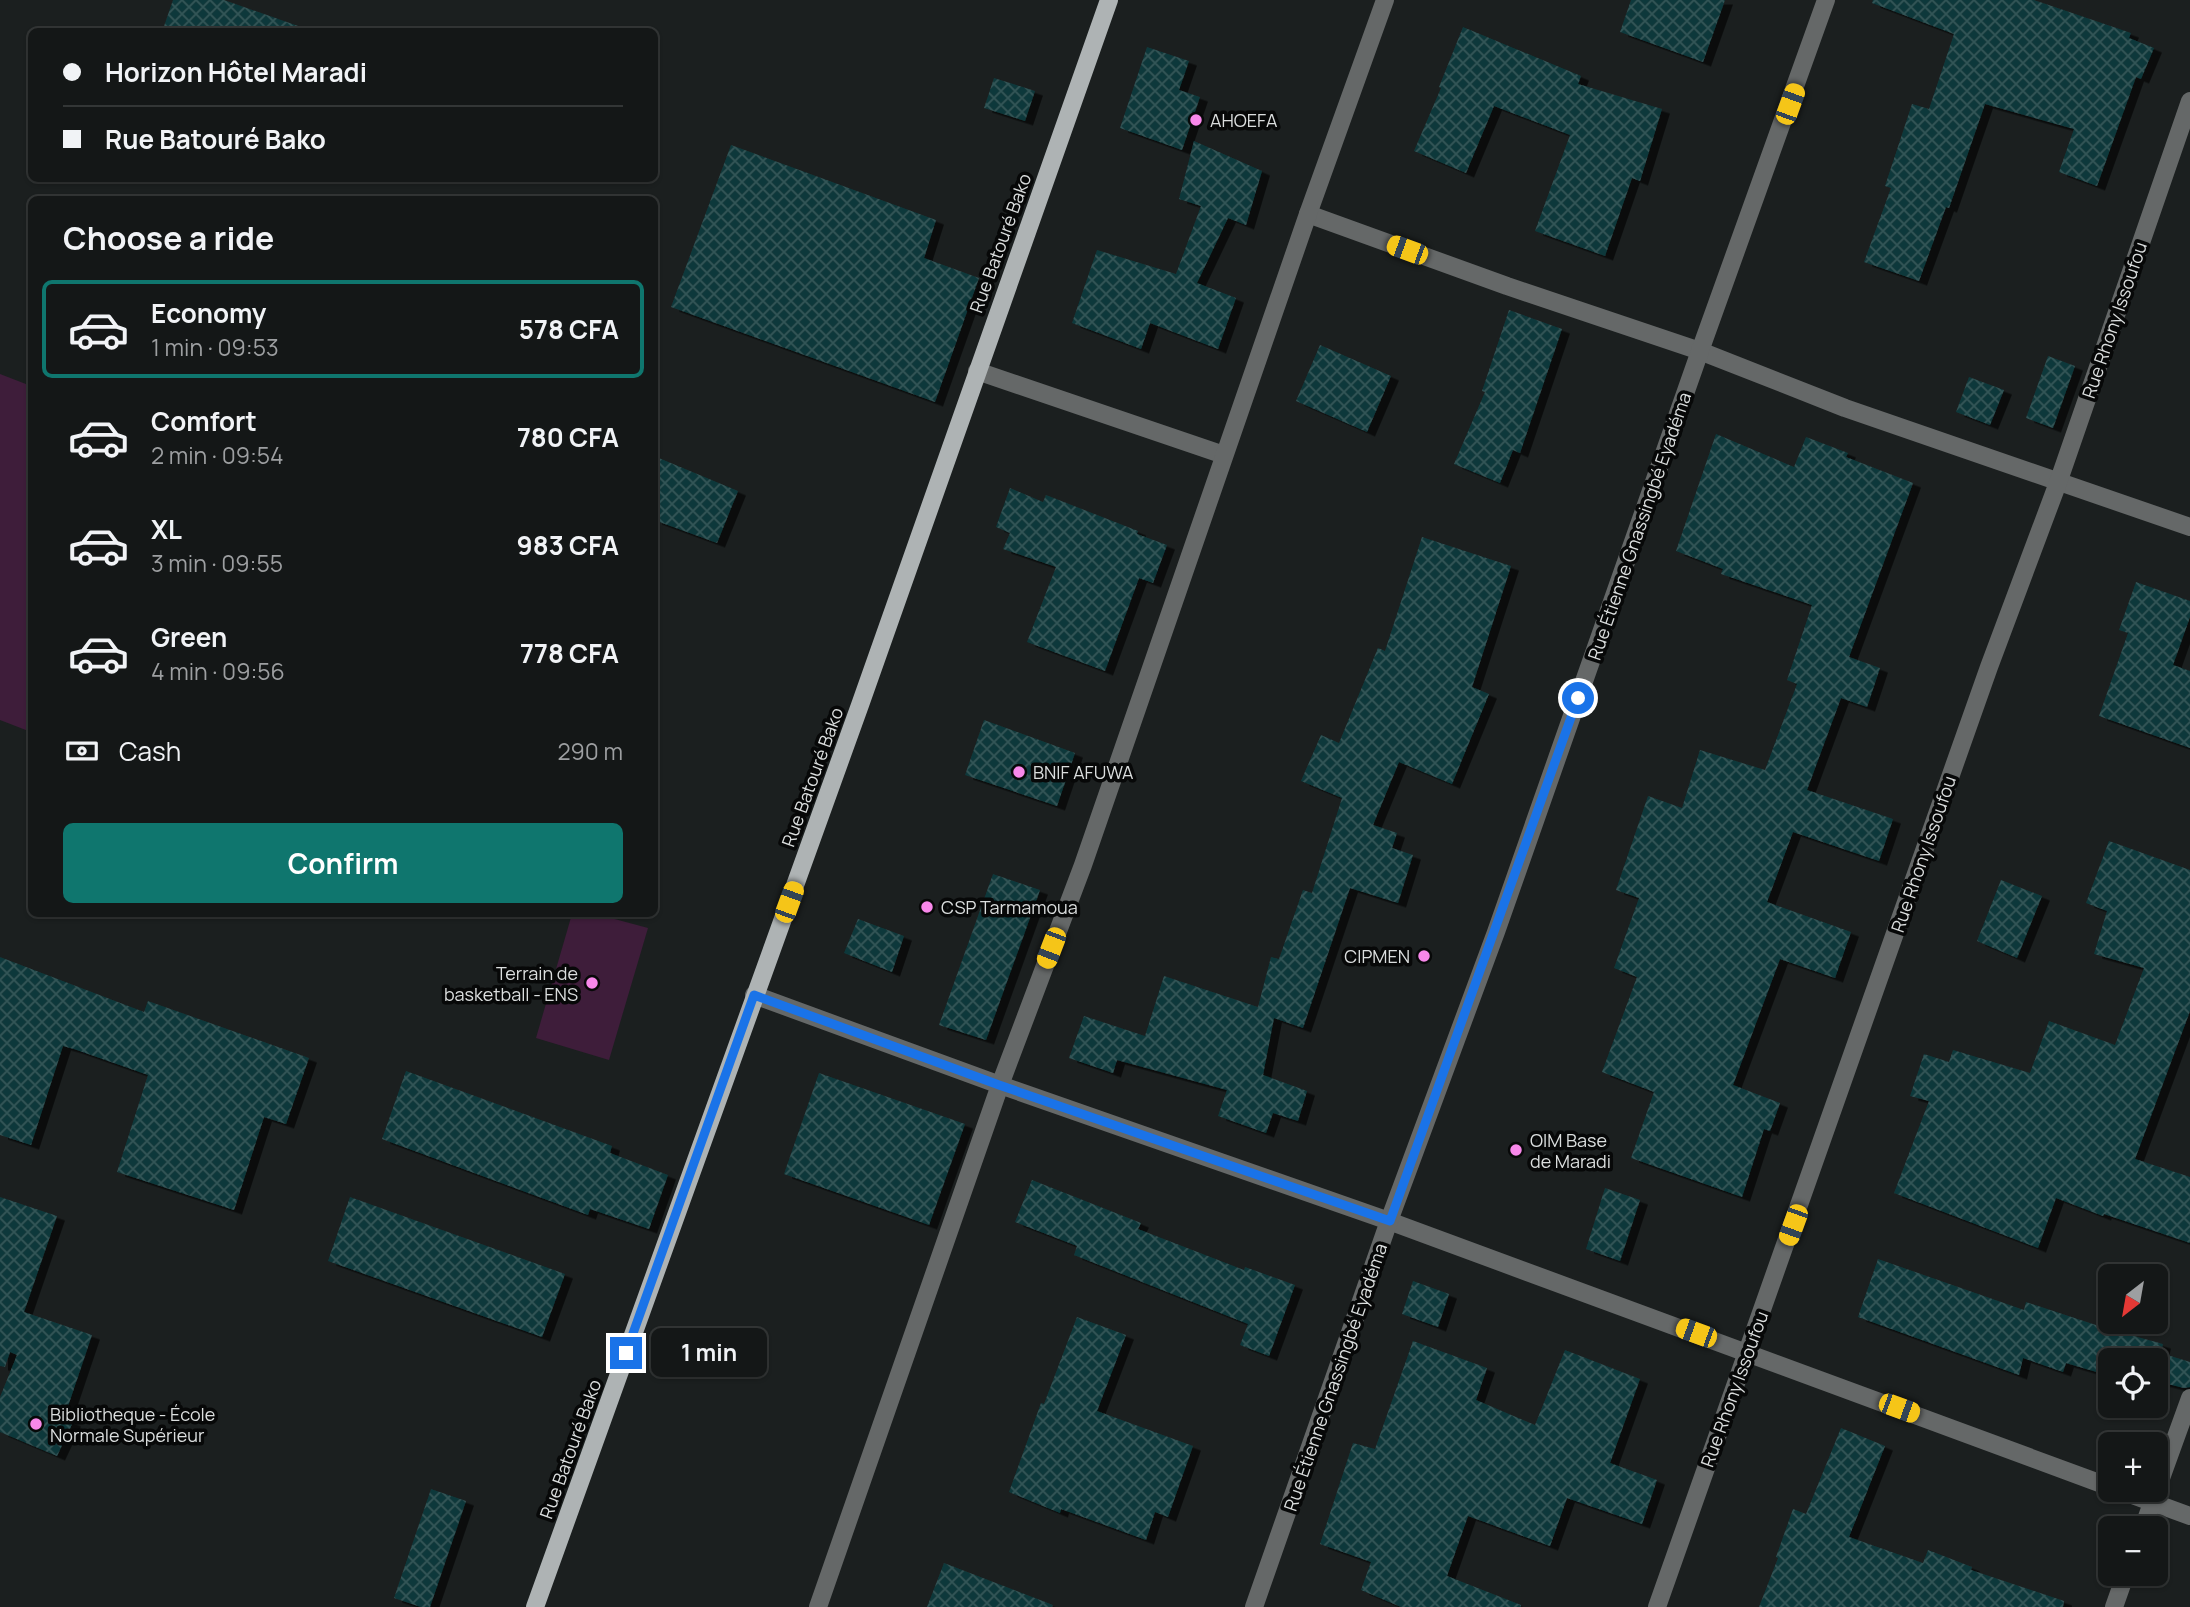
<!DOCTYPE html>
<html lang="en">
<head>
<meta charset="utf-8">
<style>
  :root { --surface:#141717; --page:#1d2020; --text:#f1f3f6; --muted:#9d9fa1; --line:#333636; --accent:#0f766e }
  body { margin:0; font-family:Manrope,sans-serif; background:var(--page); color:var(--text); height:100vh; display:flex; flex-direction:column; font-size:26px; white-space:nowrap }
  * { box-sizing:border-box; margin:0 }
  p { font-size:23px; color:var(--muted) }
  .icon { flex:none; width:38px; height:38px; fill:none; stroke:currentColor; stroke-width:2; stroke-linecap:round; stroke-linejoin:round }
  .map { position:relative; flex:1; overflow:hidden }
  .details { position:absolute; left:28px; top:196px; width:630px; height:721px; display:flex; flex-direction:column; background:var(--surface); border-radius:10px; box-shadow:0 2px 5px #0004,0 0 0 2px var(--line) }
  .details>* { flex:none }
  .top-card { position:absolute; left:28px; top:28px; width:630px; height:154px; border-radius:10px; box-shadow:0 2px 5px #0004,0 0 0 2px var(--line); display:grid; align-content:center; height:154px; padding:0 35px; background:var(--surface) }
  .needle { width:46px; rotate:211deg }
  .tools { position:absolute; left:2098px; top:1264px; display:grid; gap:14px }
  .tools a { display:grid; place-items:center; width:70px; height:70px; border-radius:10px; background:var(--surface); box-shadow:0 2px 5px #0004,0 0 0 2px var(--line); font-size:35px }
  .end { position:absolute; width:32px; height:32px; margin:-16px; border:9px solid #1a73e8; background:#fff; box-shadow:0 0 0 4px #fff }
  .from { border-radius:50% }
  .bubble { position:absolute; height:49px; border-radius:10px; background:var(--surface); box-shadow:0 2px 5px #0004,0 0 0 2px var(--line); font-size:23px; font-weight:700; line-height:49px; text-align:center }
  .car { position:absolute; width:21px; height:42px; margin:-21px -10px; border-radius:9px; box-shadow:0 0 5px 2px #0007; background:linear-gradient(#f5c518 24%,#345 0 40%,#f5c518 0 76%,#345 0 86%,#f5c518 0) }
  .top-card b { display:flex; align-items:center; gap:24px; height:66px; font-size:26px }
  .top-card b+b { border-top:2px solid var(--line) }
  .top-card i { width:18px; height:18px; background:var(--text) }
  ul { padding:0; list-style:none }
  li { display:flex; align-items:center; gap:21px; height:98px; margin:0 14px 10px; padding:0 21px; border:4px solid transparent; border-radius:10px }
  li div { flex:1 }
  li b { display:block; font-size:26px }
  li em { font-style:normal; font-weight:700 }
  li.selected { border-color:var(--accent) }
  li>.icon { width:63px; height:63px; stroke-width:1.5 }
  h2 { padding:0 35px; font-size:32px; line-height:84px }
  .pay { display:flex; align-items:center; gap:18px; height:77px; padding:0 35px; font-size:26px }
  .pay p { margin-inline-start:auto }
  .primary-button { display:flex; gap:14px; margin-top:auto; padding:14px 35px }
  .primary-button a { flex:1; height:80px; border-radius:10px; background:var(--accent); color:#fff; font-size:28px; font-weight:700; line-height:80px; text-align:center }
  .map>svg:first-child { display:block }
  .park { fill:#3e1d3a }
  .building { fill:url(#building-cross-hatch); filter:url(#shadow) }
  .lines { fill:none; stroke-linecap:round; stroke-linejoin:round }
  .minor { stroke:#656868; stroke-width:18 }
  .major { stroke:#aeb3b4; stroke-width:18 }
  .route { stroke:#1a73e8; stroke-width:9 }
  .poi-dot { fill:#f888ea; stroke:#070808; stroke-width:2.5 }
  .labels { text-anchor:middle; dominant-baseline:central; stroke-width:7; stroke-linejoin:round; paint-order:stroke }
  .poi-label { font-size:18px; fill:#dbdede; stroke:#070808; text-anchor:start }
  .street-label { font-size:18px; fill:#dbdede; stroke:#070808 }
</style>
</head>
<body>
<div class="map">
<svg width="2190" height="1607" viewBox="0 0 2190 1607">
  <defs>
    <pattern id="building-cross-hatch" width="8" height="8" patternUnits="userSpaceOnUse" patternTransform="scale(1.75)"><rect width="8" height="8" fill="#11393b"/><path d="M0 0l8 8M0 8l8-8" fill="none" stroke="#335557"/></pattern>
    <filter id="shadow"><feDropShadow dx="8" dy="4.5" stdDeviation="0" flood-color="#0009"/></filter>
  </defs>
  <rect width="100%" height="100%" fill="#1b1f1f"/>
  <!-- park -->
  <g class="park">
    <path d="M0 374 31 386V732L0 720Z"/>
    <path d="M572 914H596L648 928 609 1060 536 1038Z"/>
  </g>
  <!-- building -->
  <g class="building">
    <path d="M173 0H224L301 27 300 32H162Z"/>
    <path d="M1631 0H1725L1703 62 1620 32Z"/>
    <path d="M1873 0H2034L2131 33 2129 38 2154 48 2141 79 2136 77 2097 186 2059 172 2074 129 1985 104 1949 208 1946 207 1919 281 1864 262 1891 188 1885 186 1912 104 1929 109 1954 34 1872 3Z"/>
    <path d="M1463 27 1581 76 1578 84 1662 109 1640 181 1632 178 1605 256 1535 231 1570 135 1494 106 1466 173 1414 151 1441 88 1439 87Z"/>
    <path d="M1147 47 1189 61 1179 90 1200 97 1182 150 1120 128Z"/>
    <path d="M994 78 1035 91 1025 121 984 108Z"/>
    <path d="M1194 141 1262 171 1246 225 1228 218 1197 283 1236 298 1218 349 1150 323 1141 349 1072 323 1097 250 1176 274 1201 206 1179 199Z"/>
    <path d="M731 145 936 220 924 258 979 278 935 402 671 307Z"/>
    <path d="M1509 310 1562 329 1520 453 1513 450 1500 483 1454 464 1485 392 1482 391Z"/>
    <path d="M1320 345 1391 376 1367 432 1296 401Z"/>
    <path d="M2048 356 2075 366 2053 428 2026 418Z"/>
    <path d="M1969 377 2004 390 1990 425 1956 412Z"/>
    <path d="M1716 434 1794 467 1806 437 1848 453 1846 457 1913 483 1849 657 1880 668 1867 707 1841 698 1807 790 1893 819 1879 861 1793 832 1767 902 1851 932 1835 978 1780 959 1733 1085 1780 1103 1770 1131 1764 1129 1742 1197 1631 1158 1654 1092 1602 1072 1637 977 1614 968 1639 898 1616 890 1648 796 1682 808 1700 750 1765 770 1797 684 1787 680 1812 605 1721 574 1723 569 1676 551Z"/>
    <path d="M654 456 738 491 717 543 654 520Z"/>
    <path d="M1010 488 1043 502 1046 495 1138 531 1137 534 1167 545 1153 583 1139 578 1105 671 1027 642 1056 567 1003 549 1010 533 996 527Z"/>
    <path d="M1422 537 1511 566 1472 687 1489 694 1452 784 1399 762 1373 825 1397 833 1392 848 1413 855 1398 903 1350 888 1303 1028 1274 1018 1263 1075 1307 1091 1298 1121 1273 1113 1266 1133 1218 1116 1227 1090 1117 1060 1113 1073 1069 1058 1084 1016 1145 1036 1164 976 1258 1007 1271 957 1279 959 1303 890 1312 893 1342 798 1301 781 1321 735 1339 743 1378 648 1385 651Z"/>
    <path d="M2136 582 2190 601V617L2173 665 2190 671V748L2099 716 2128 633 2119 630Z"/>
    <path d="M984 720 1075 753 1057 806 965 775Z"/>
    <path d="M2109 841 2190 870V1011L2135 1159 2190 1177V1243L2104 1214 2103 1216 2056 1198 2038 1248 1894 1193 1929 1101 1910 1096 1924 1054 1949 1062 1953 1050 2030 1073 2049 1021 2115 1045 2144 968 2094 954 2107 911 2086 903Z"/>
    <path d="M993 874 1040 890 986 1040 939 1025Z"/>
    <path d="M2001 880 2042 896 2017 958 1977 941Z"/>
    <path d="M858 919 904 936 892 972 844 953Z"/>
    <path d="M0 957 144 1012 148 1001 309 1058 286 1124 264 1117 234 1210 117 1172 148 1075 74 1049 63 1046 31 1145 0 1135Z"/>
    <path d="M406 1071 612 1146 610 1153 668 1175 649 1229 590 1209 588 1215 382 1139Z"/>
    <path d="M819 1073 965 1124 929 1225 784 1174Z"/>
    <path d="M1032 1180 1141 1223 1138 1229 1244 1270 1245 1267 1295 1285 1269 1356 1240 1345 1248 1324 1074 1255 1077 1246 1015 1222Z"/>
    <path d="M1605 1188 1640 1200 1620 1261 1586 1249Z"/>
    <path d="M0 1197 57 1216 24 1312 92 1335 64 1418 73 1422 57 1456 0 1432V1397L17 1355 10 1352 5 1367 0 1366Z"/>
    <path d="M350 1197 565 1274 542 1337 328 1261Z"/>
    <path d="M1878 1259 2024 1310 2026 1302 2105 1328 2163 1344 2161 1353 2190 1362V1387L2184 1388 2156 1381V1360H2110V1376L2066 1363 2063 1372 2023 1358 2019 1375 1858 1317Z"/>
    <path d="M1413 1281 1449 1294 1438 1327 1402 1314Z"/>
    <path d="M1077 1317 1126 1335 1097 1411 1193 1446 1168 1517 1155 1512 1146 1540 1061 1509 1060 1513 1009 1492 1041 1403 1044 1404Z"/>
    <path d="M1413 1341 1487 1368 1476 1400 1535 1425 1565 1350 1640 1379 1610 1463 1657 1480 1642 1524 1567 1498 1550 1546 1468 1516 1447 1576 1521 1605V1607H1401L1361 1590 1371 1562 1320 1544 1353 1443 1375 1449Z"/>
    <path d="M1841 1428 1885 1446 1849 1537 1923 1563 1928 1550 1972 1567 1971 1570 2064 1601 2063 1607H1759L1778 1558 1776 1557 1793 1509 1806 1514Z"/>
    <path d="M431 1489 466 1501 430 1607H421L394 1598Z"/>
    <path d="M944 1563 1053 1605 1052 1607H927Z"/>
  </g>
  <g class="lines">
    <!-- minor -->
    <g class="minor">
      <path d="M1308 214 1507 286 1700 351 1845 408 2190 527"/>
      <path d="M977 371 1224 455"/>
      <path d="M754 995 1000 1085 1389 1221 2110 1487"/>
      <path d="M2116 1489 2190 1516"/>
      <path d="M2143 1528 2190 1398"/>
      <path d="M818 1607 1000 1085 1083 865 1308 214 1385 0"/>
      <path d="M1254 1607 1389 1221 1496 932 1700 351 1826 0"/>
      <path d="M1657 1607 1989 667 2059 480 2190 101"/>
      <path d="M2114 1607 2126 1573"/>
    </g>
    <!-- major -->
    <path class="major" d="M535 1607 860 705 1109 0"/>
  </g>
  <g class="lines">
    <!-- route -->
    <path class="route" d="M626 1353 754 995 999 1085 1390 1221 1578 698"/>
  </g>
  <!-- markers -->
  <g class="poi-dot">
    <circle cx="1196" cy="120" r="7"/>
    <circle cx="1019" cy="772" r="7"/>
    <circle cx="927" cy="907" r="7"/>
    <circle cx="1424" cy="956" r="7"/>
    <circle cx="592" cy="983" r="7"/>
    <circle cx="1516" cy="1150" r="7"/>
    <circle cx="36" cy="1424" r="7"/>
  </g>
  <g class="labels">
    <!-- poi labels -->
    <g class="poi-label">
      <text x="1210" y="120">AHOEFA</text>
      <text x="1033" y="772">BNIF AFUWA</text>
      <text x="941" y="907">CSP Tarmamoua</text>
      <text x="1410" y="956" text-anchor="end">CIPMEN</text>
      <text x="578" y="973" text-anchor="end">Terrain de<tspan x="578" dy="21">basketball - ENS</tspan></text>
      <text x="1530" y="1140">OIM Base<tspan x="1530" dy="21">de Maradi</tspan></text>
      <text x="50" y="1414">Bibliotheque - École<tspan x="50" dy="21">Normale Supérieur</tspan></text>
    </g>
    <!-- street labels -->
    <g class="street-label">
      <text transform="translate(1000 243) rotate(-70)">Rue Batouré Bako</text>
      <text transform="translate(2114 320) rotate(-71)">Rue Rhony Issoufou</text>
      <text transform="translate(1639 526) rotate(-71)">Rue Étienne Gnassingbé Eyadéma</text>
      <text transform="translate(812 777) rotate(-70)">Rue Batouré Bako</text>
      <text transform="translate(1923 854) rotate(-71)">Rue Rhony Issoufou</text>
      <text transform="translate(1335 1377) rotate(-71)">Rue Étienne Gnassingbé Eyadéma</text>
      <text transform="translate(1734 1389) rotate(-70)">Rue Rhony Issoufou</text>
      <text transform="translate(570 1449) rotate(-70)">Rue Batouré Bako</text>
    </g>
  </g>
</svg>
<div class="tools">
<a><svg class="needle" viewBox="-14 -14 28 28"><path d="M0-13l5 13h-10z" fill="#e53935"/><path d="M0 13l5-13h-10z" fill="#9d9fa1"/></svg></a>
<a><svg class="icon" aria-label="locate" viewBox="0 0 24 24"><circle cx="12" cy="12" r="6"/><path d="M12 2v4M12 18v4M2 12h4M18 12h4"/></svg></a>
<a>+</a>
<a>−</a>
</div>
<i class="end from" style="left:1578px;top:698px"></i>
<i class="end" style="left:626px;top:1353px"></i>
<div class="bubble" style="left:651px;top:1328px;width:116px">1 min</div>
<i class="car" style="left:1790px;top:104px;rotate:20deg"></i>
<i class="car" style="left:1407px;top:250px;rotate:290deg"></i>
<i class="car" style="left:789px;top:902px;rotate:20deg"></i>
<i class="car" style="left:1051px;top:948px;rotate:201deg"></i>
<i class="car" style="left:1793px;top:1225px;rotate:200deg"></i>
<i class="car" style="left:1696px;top:1333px;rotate:290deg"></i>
<i class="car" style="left:1899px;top:1408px;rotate:110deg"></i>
<div class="top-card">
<b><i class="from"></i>Horizon Hôtel Maradi</b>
<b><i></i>Rue Batouré Bako</b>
</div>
<section class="details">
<h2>Choose a ride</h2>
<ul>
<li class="selected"><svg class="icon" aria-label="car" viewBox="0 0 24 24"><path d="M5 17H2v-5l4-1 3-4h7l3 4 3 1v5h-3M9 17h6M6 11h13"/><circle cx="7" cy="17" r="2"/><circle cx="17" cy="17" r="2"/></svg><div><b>Economy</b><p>1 min · 09:53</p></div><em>578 CFA</em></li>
<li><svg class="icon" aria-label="car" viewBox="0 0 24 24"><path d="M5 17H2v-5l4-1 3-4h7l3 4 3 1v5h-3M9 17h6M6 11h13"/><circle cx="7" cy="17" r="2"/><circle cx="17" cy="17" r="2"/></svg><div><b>Comfort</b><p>2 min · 09:54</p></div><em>780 CFA</em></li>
<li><svg class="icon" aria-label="car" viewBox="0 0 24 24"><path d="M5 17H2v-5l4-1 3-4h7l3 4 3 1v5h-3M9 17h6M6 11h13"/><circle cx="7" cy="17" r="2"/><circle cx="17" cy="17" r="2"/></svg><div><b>XL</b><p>3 min · 09:55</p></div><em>983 CFA</em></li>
<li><svg class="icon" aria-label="car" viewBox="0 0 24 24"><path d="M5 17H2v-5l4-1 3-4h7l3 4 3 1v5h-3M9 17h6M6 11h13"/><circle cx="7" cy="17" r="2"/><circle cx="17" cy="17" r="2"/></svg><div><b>Green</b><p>4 min · 09:56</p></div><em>778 CFA</em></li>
</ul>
<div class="pay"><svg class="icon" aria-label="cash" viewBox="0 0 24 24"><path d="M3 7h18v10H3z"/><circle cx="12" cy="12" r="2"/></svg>Cash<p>290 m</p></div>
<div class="primary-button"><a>Confirm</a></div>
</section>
</div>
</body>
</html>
